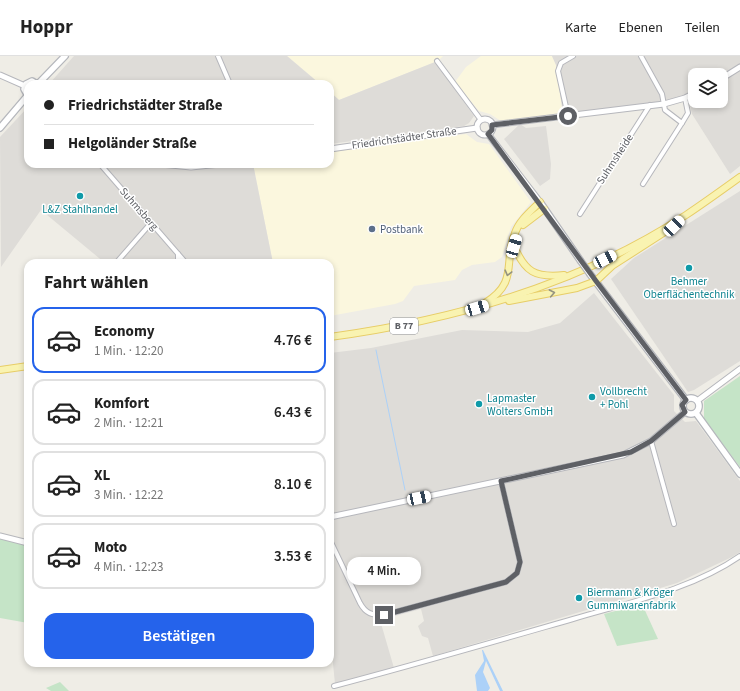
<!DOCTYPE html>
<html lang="de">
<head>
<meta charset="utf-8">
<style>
  :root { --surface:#fff; --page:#f2f2f2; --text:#222; --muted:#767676; --line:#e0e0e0; --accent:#2563eb }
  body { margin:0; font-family:"Source Sans 3",sans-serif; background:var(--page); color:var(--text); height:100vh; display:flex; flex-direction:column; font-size:15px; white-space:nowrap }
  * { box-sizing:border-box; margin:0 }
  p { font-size:13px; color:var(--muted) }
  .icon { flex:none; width:22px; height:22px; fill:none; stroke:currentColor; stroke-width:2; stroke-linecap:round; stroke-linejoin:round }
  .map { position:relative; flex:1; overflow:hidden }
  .sheet { position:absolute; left:24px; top:203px; width:310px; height:408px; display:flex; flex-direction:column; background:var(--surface); border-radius:12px; box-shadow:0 2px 6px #0003 }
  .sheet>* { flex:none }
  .banner { position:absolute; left:24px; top:24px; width:310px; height:88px; border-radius:12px; box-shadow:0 2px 6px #0003; display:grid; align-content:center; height:88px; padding:0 20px; background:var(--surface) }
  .controls { position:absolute; left:688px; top:12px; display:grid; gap:8px }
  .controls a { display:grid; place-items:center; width:40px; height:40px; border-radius:8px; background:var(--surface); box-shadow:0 2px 6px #0003; font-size:20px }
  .end { position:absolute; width:18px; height:18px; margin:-9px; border:5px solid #5e6065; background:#fff; box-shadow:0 0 0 2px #fff }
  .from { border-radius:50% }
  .bubble { position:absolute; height:28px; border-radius:12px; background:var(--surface); box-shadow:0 2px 6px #0003; font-size:13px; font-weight:600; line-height:28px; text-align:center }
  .car { position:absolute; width:12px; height:24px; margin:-12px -6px; border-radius:5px; box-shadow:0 0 3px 1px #0007; background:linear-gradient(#fff 24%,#345 0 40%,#fff 0 76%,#345 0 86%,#fff 0) }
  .banner b { display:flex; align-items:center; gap:14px; height:38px; font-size:15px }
  .banner b+b { border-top:1px solid var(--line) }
  .banner i { width:10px; height:10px; background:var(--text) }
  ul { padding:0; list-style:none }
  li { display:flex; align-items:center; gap:12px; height:66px; margin:0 8px 6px; padding:0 12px; border:2px solid var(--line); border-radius:12px }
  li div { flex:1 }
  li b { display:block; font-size:15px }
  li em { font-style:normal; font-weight:600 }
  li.selected { border-color:var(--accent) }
  li>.icon { width:36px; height:36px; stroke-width:1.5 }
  h2 { padding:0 20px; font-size:18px; line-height:48px }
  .button { display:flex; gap:8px; margin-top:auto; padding:8px 20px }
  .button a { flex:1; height:46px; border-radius:12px; background:var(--accent); color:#fff; font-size:16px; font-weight:600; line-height:46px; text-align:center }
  header { display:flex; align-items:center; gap:24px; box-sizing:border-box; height:56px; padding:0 20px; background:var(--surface); border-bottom:1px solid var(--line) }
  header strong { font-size:19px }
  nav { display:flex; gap:22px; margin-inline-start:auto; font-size:14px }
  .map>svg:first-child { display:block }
  .commercial { fill:#fbf7de }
  .industrial { fill:#dedcd8; fill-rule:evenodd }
  .green { fill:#c5e4c7 }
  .water { fill:#acd1f8 }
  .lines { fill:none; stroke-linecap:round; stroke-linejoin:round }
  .stream { stroke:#acd1f8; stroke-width:1 }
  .minor-casing { stroke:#b6b7bc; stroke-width:6 }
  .tertiary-casing { stroke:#b6b7bc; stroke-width:7 }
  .secondary-casing { stroke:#b5b7bc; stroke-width:8 }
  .primary-casing { stroke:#e7cd67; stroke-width:8 }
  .minor { stroke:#fff; stroke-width:4 }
  .tertiary { stroke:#fff; stroke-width:5 }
  .secondary { stroke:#fff; stroke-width:5.5 }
  .primary { stroke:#f9f3b1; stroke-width:6 }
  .secondary-bridge-casing { stroke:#b5b7bc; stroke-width:8; stroke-linecap:butt }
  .secondary-bridge { stroke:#fff; stroke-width:5.5 }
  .oneway { stroke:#949380 }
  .route { stroke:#5e6065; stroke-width:5 }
  .culture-dot { fill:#0f9aa8; stroke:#fff; stroke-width:1.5 }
  .service-dot { fill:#5c6f8a; stroke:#fff; stroke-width:1.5 }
  .labels { text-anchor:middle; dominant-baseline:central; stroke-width:3; stroke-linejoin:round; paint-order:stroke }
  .shield { fill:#fff; stroke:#8e9093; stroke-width:1 }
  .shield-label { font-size:10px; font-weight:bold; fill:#5e6065 }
  .street-label { font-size:11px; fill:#5e6065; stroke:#fff }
  .culture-label { font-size:11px; fill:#0d838f; stroke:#fff; text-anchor:start }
  .service-label { font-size:11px; fill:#4e5e75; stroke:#fff; text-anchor:start }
</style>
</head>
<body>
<header>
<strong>Hoppr</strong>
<nav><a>Karte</a><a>Ebenen</a><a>Teilen</a></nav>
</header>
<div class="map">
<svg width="740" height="635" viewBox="0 0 740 635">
  <rect width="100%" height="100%" fill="#efede6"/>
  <!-- commercial -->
  <g class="commercial">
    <path d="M287 0H443L438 5 339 44 330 36V28H320Z"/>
    <path d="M481 0H552L556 9 563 58 501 65 490 58 479 55 455 26 466 11Z"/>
    <path d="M466 78 477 86 489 88 531 146 511 171 502 201 495 206 472 209 462 214 455 224 414 230 403 245 395 248 330 260V207H273L253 108H330V96Z"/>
  </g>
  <!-- industrial -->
  <g class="industrial">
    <path d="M74 0H287L320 28H49Z"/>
    <path d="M552 0H740V110L730 118 692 58 689 46 685 40 657 46 563 58 556 9ZM695 19H721V45H695Z"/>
    <path d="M435 6 474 60 469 67 464 70 330 88V36L339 44Z"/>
    <path d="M28 51V108H253L273 207H105L41 154 1 211 0 81Z"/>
    <path d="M520 68 526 72 546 70 551 108 550 123 540 130 504 83Z"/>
    <path d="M740 135V305L694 334 688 336 611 223 634 202Z"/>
    <path d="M594 237 674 339V355L685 366 696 365 740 425V496L732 501 677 527 433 600 428 582 422 580 418 570 424 565 421 553 380 564 394 612 335 628 330 577V297L371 292 462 274 528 276 560 267Z"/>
  </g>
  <!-- green -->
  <g class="green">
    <path d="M740 320V411L704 363V345Z"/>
    <path d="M0 482 28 489V567L0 562Z"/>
    <path d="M642 548 658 583 617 590 604 558Z"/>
    <path d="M60 626 69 635H51L46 632Z"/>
  </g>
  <!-- water -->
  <path class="water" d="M482 594H483L503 635H500L486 605 483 616 490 632 488 635H477L475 619 484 605Z"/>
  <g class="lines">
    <!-- stream -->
    <path class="stream" d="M376 294 405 434"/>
    <!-- minor casing -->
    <g class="minor-casing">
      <g id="minor">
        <path d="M218 0 230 28"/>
        <path d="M641 0 662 38 665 54 682 67 688 57 685 42"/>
        <path d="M437 5 481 64"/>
        <path d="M568 60 558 15 561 7 573 0"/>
        <path d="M100 108 186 207"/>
        <path d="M643 128 682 67"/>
        <path d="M580 158 650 49"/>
        <path d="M116 207 151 167"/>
        <path d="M178 207V198"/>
        <path d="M651 385 674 468"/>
        <path d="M330 484 360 547C366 558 372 559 384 559L506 526 517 517 520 506 501 425"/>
        <path d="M334 630C414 609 493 586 573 563 627 547 693 533 740 500"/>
      </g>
    </g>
    <!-- tertiary casing -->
    <g class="tertiary-casing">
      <g id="tertiary">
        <path d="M0 19 25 30"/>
        <path d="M721 23 740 11"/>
        <circle cx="485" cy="71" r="8"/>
        <path d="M492 69 664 48 685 42 695 37"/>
        <path d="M488 78 540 146"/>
        <path d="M330 93 477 72"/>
        <path d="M161 108 191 111 220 108"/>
        <path d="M697 345 740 313"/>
        <path d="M330 461 623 399 651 385 685 356"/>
        <path d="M0 480 28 487"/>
      </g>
    </g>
    <!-- secondary casing -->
    <g class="secondary-casing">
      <g id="secondary">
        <path d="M38 28 65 0"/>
        <path d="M28 40 24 33 26 28 32 25 37 28"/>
        <path d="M0 72 28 39"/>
        <path d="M540 146 580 204"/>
        <path d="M590 218 686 344"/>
        <circle cx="691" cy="350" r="8"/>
        <path d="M696 357 740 418"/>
      </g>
    </g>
    <!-- primary casing -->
    <g class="primary-casing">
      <g id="primary">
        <path d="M523 169 544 153"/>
        <path d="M515 186 514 190C525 216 535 222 564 219"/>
        <path d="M509 245 577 232 596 225 612 210 671 172"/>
        <path d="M485 247C519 226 503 207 515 177 519 165 530 156 540 146"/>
        <path d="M330 281C455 264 579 229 686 159 704 147 722 134 740 121"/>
        <path d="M0 314 28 310"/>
      </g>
    </g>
    <!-- minor -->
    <use href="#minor" class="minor"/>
    <!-- tertiary -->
    <use href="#tertiary" class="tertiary"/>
    <!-- secondary -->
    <use href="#secondary" class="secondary"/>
    <!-- primary -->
    <use href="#primary" class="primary"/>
    <!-- secondary-bridge casing -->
    <g class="secondary-bridge-casing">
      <path id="secondary-bridge" d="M580 204 590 218"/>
    </g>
    <!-- secondary-bridge -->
    <use href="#secondary-bridge" class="secondary-bridge"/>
  </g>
  <!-- one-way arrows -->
  <defs><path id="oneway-chevron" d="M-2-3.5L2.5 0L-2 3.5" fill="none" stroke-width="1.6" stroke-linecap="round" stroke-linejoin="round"/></defs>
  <g class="oneway">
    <use href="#oneway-chevron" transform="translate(508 217) rotate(105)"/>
    <use href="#oneway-chevron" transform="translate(552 237) rotate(-11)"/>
  </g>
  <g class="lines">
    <!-- route -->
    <path class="route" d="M384 559 506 526 517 517 520 506 501 425 631 396 651 385 685 356 682 349 686 344 596 225 488 78 492 74V69L568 60"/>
  </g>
  <!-- markers -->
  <g class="culture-dot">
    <circle cx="80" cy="140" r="4"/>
    <circle cx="689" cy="212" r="4"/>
    <circle cx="592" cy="341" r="4"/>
    <circle cx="479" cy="348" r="4"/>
    <circle cx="579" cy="542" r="4"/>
  </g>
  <circle class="service-dot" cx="372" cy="173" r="4"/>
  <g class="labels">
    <!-- shield labels -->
    <rect class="shield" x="390" y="262" width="28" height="16" rx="3"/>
    <g class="shield-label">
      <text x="404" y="270">B 77</text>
    </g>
    <!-- street labels -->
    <g class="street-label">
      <text transform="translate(404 82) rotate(-8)">Friedrichstädter Straße</text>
      <text transform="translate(615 103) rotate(-57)">Suhmsheide</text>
      <text transform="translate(139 153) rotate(49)">Suhmsberg</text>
    </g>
    <!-- culture labels -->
    <g class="culture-label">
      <text x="80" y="153" text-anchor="middle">L&amp;Z Stahlhandel</text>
      <text x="689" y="225" text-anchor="middle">Behmer<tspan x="689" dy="13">Oberflächentechnik</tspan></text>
      <text x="600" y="335">Vollbrecht<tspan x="600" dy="13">+ Pohl</tspan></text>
      <text x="487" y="342">Lapmaster<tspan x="487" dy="13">Wolters GmbH</tspan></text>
      <text x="587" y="536">Biermann &amp; Kröger<tspan x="587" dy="13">Gummiwarenfabrik</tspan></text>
    </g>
    <!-- service labels -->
    <g class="service-label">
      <text x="380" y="173">Postbank</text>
    </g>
  </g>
</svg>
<div class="controls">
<a><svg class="icon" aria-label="layers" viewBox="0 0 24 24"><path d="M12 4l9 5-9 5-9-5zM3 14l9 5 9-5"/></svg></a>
</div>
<i class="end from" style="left:568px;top:60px"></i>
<i class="end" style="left:384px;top:559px"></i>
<div class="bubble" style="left:347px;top:501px;width:74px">4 Min.</div>
<i class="car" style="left:674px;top:170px;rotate:46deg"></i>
<i class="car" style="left:514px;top:190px;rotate:16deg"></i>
<i class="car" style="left:605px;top:203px;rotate:64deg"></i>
<i class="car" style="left:477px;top:252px;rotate:73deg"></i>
<i class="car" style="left:419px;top:442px;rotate:78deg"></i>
<div class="banner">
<b><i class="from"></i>Friedrichstädter Straße</b>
<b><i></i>Helgoländer Straße</b>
</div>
<section class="sheet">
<h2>Fahrt wählen</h2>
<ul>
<li class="selected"><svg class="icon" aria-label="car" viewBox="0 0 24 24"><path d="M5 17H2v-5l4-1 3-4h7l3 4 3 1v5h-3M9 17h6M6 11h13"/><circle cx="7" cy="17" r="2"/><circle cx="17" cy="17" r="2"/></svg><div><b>Economy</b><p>1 Min. · 12:20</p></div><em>4.76 €</em></li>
<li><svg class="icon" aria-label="car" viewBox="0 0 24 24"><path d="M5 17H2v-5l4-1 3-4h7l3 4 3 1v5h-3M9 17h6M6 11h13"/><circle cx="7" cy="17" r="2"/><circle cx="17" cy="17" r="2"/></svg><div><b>Komfort</b><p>2 Min. · 12:21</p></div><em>6.43 €</em></li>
<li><svg class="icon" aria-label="car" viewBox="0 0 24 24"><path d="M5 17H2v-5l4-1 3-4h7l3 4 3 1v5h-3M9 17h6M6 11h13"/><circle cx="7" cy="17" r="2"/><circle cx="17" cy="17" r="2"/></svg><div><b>XL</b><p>3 Min. · 12:22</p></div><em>8.10 €</em></li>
<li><svg class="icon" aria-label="car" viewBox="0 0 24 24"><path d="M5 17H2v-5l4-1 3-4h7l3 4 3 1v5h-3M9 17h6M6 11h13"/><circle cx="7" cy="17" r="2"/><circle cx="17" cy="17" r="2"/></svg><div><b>Moto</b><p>4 Min. · 12:23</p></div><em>3.53 €</em></li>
</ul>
<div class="button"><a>Bestätigen</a></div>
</section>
</div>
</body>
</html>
